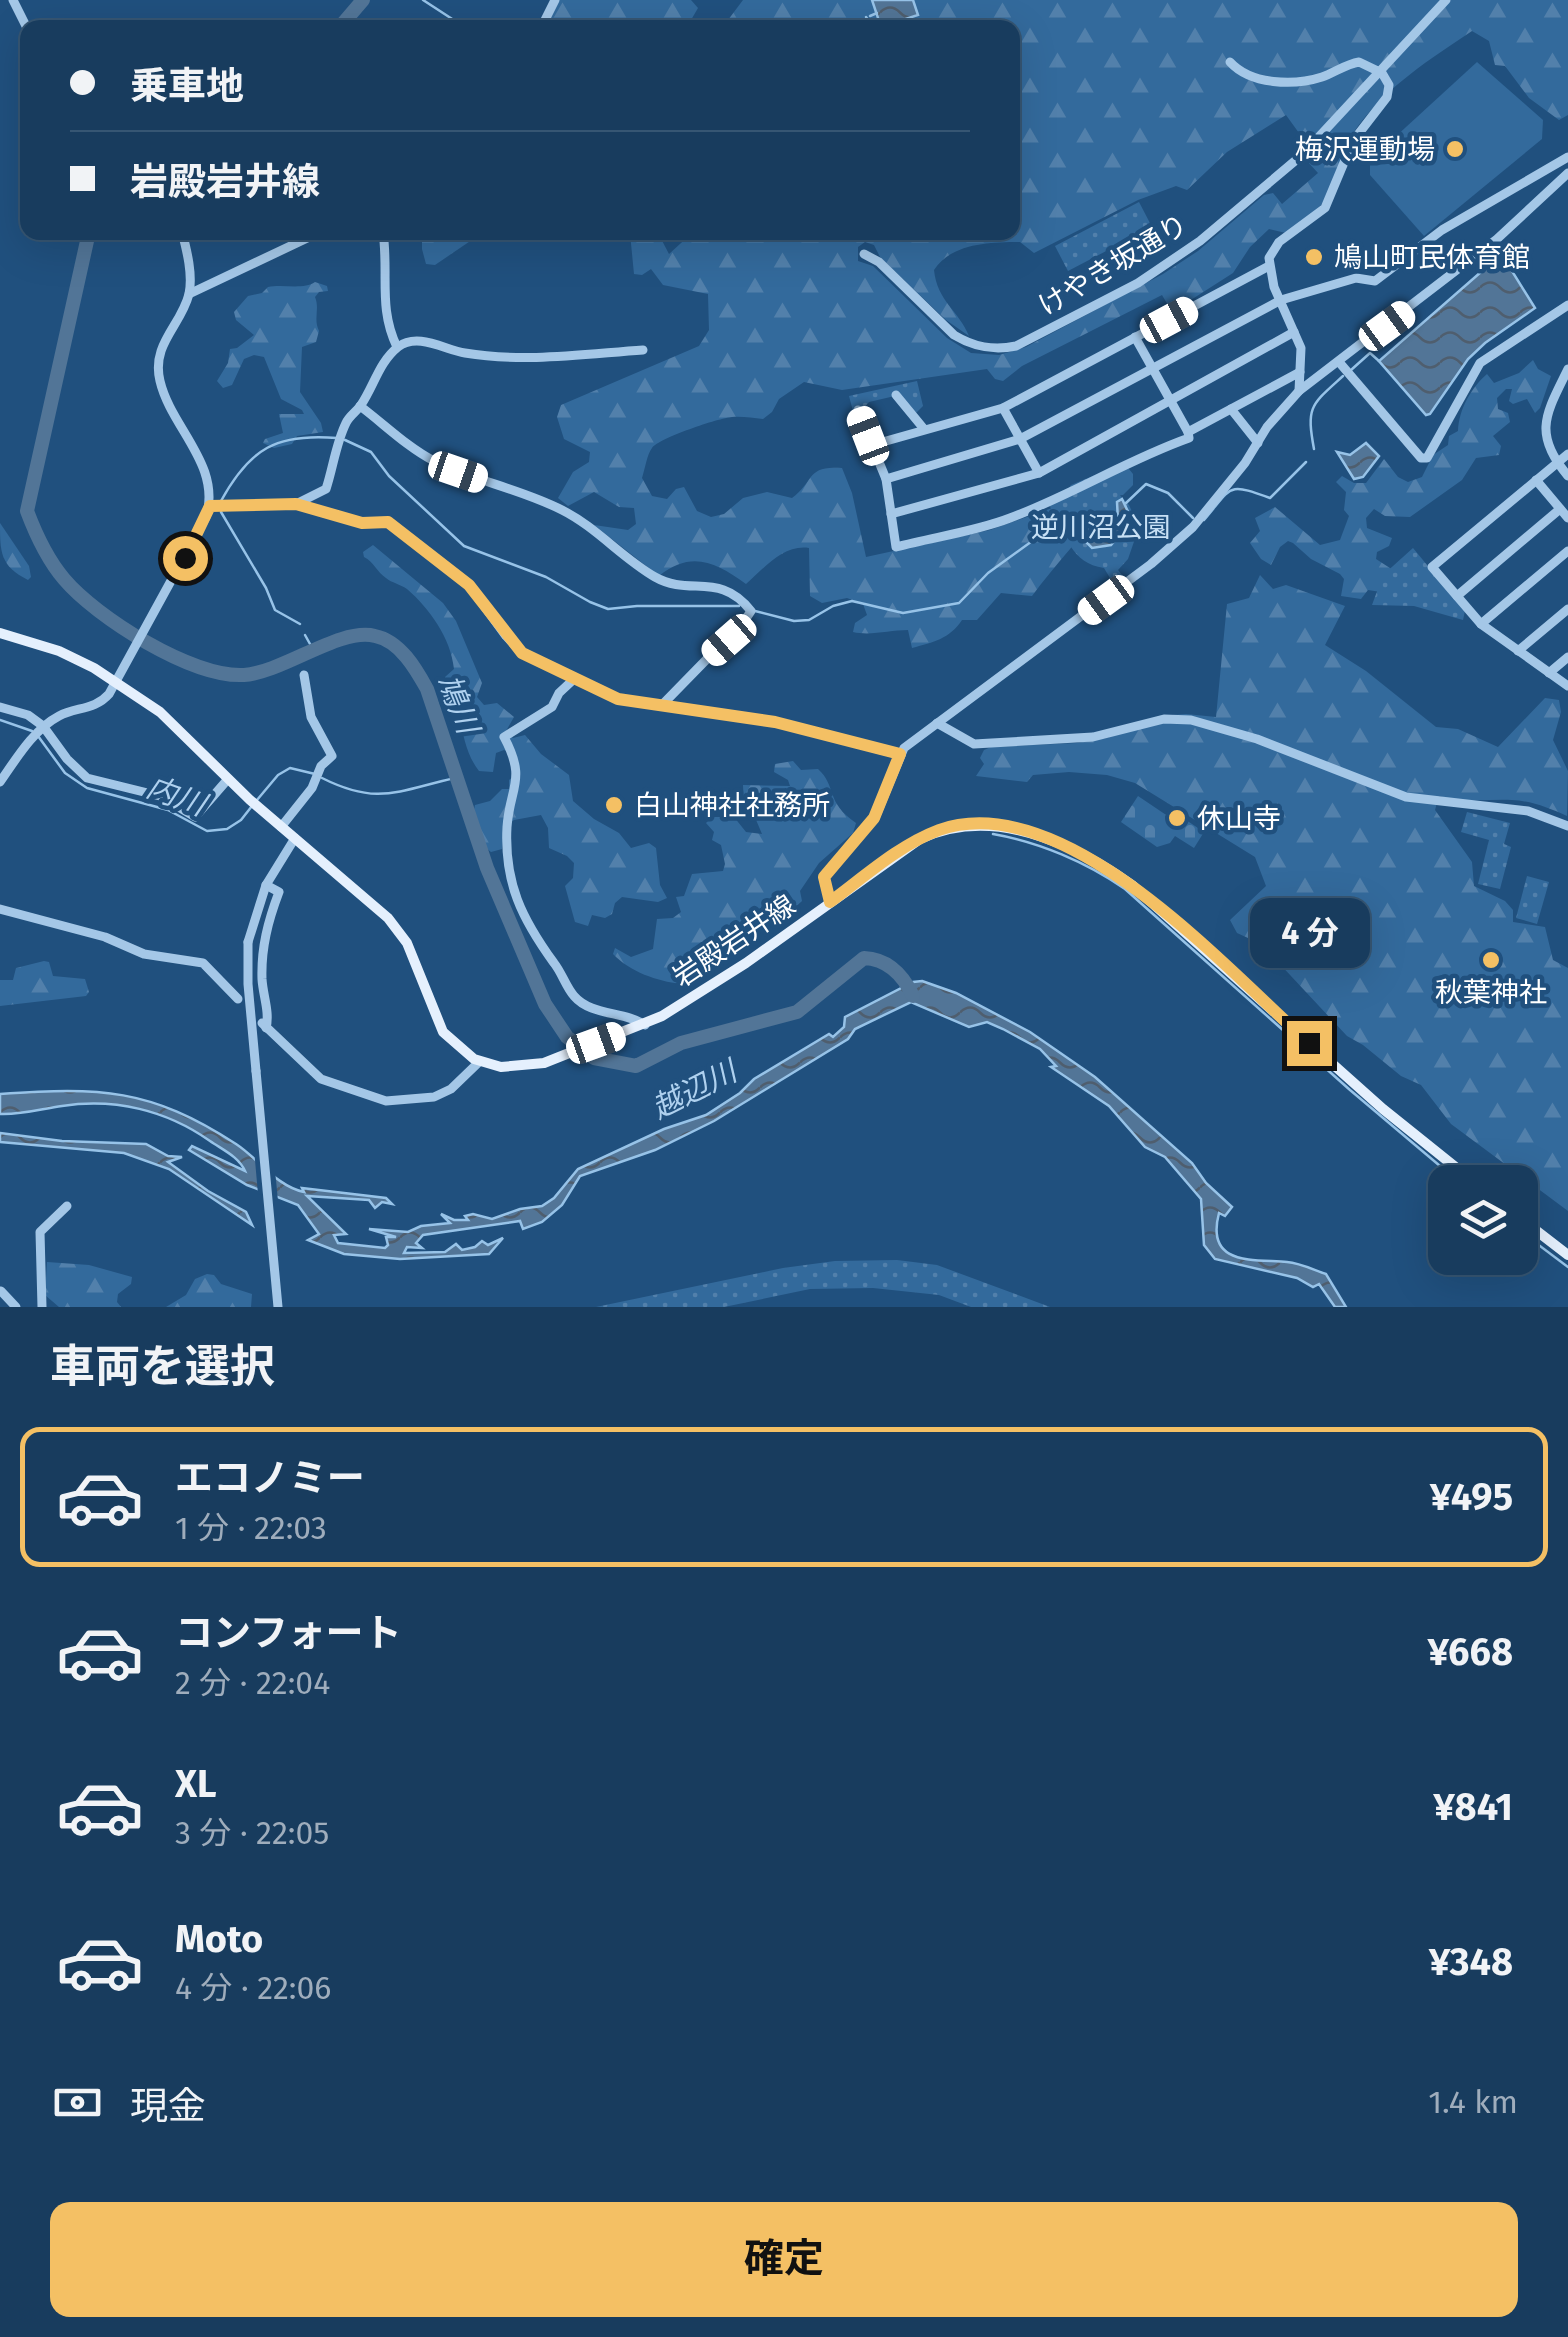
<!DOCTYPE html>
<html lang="ja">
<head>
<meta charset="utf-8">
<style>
  :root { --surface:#183c5e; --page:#214364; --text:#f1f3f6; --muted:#9fadbc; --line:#365673; --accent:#f4c064 }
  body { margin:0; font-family:"Fira Sans","Noto Sans JP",sans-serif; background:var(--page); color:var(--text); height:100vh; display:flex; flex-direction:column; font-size:38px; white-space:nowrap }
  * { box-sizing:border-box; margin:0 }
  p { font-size:32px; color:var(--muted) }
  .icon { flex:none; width:55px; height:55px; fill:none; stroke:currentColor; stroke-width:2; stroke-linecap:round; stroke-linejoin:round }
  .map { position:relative; height:1307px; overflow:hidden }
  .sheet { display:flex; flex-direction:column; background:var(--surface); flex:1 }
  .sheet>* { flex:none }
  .guide { position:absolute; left:20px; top:20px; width:1000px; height:220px; border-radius:20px; box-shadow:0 10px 40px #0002,0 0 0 2px var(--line); display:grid; align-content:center; height:220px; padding:0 50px; background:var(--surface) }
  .fabs { position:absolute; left:1428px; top:1165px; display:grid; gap:20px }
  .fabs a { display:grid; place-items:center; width:110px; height:110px; border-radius:20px; background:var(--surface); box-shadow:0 10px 40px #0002,0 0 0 2px var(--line); font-size:50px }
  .end { position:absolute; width:45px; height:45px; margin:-22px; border:12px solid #f4c064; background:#111; box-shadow:0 0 0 5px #111 }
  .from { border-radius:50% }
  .bubble { position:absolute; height:70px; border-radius:20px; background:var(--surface); box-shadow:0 10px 40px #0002,0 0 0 2px var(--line); font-size:32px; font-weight:700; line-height:70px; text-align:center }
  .car { position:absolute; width:30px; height:60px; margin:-30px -15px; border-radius:12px; box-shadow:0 0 8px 2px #0007; background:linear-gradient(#fff 24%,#345 0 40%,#fff 0 76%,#345 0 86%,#fff 0) }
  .guide b { display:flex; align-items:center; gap:35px; height:95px; font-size:38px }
  .guide b+b { border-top:2px solid var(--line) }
  .guide i { width:25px; height:25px; background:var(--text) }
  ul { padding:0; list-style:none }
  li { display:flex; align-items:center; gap:30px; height:140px; margin:0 20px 15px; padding:0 30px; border:5px solid transparent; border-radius:20px }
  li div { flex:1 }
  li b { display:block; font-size:38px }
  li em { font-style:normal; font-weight:700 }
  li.on { border-color:var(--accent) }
  li>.icon { width:90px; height:90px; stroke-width:1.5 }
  h2 { padding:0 50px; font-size:45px; line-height:120px }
  .pay { display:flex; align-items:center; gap:25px; height:110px; padding:0 50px; font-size:38px }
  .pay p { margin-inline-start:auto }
  .action { display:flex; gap:20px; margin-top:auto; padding:20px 50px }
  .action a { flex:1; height:115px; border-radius:20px; background:var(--accent); color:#111; font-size:40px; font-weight:700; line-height:115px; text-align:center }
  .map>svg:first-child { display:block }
  .grass { fill:#336a9c }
  .forest { fill:url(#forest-firs); fill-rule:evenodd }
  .cemetery { fill:url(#cemetery-stones) }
  .park { fill:url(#park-dots) }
  .water { fill:url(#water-waves); stroke:#97c3e8; stroke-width:2.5 }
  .pier { fill:#20507e }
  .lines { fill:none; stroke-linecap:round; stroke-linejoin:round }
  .stream { stroke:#97c3e8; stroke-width:2.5 }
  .river { stroke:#527597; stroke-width:14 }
  .minor { stroke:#a4c7e7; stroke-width:9 }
  .major { stroke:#e5f0fd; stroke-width:10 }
  .minor-bridge { stroke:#a4c7e7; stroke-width:9 }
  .route { stroke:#f4c064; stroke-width:12 }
  .poi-dot { fill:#f4c064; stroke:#20507e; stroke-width:4 }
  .labels { text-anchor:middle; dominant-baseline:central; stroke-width:9; stroke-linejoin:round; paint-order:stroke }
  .poi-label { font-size:28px; fill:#fff; stroke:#20507e; text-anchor:start }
  .street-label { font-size:28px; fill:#fff; stroke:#20507e }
  .park-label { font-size:28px; fill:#c7e0f5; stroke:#20507e }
  .water-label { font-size:30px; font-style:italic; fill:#afd1ef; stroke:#20507e }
</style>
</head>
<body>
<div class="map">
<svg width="1568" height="1307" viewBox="0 0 1568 1307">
  <defs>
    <pattern id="forest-firs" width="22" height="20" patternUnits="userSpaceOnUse" patternTransform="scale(2.5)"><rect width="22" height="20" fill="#336a9c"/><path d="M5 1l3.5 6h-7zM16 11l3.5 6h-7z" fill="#5280ab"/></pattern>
    <pattern id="cemetery-stones" width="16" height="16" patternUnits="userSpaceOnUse" patternTransform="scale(2.5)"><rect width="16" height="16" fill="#336a9c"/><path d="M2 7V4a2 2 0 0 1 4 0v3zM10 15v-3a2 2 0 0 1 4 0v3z" fill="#5280ab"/></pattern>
    <pattern id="park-dots" width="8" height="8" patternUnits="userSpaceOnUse" patternTransform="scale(2.5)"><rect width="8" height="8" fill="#336a9c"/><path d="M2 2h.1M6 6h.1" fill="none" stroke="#5280ab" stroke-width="1.8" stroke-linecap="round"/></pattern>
    <pattern id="water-waves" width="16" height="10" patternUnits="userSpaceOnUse" patternTransform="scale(2.5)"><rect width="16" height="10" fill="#527597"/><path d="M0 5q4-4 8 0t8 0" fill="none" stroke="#4f5e6e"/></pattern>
  </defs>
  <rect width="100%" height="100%" fill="#20507e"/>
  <!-- grass -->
  <path class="grass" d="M1477 62 1543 120 1542 139 1424 236 1370 175V160Z"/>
  <!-- forest -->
  <g class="forest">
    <path d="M559 0H691L698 8 691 20 664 21 650 27 546 28Z"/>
    <path d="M743 0H1568V115L1559 120 1529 98 1505 66 1495 65 1489 41 1472 31C1430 59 1389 85 1358 126 1342 147 1343 176 1328 197 1317 212 1300 222 1286 233L1269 229 1250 247 1233 273 1172 312 1162 295 1022 366 1003 381 995 379 987 369 842 390 804 382 779 399 772 412 763 419C753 418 742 416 732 417 719 418 659 438 652 448 647 454 645 469 642 478L652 496 667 499 676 489 684 487 697 511 711 517 724 514 743 498 767 492 792 498C815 481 806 465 842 468L852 493 866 557 990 530 1055 507 1071 485 1124 463 1133 474V485L1123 495 1113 496C1087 531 1058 561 1032 596L1001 593 977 620H962C949 639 934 642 912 648L908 630C889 630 871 636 853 632L855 623 867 615 863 604 847 598 822 603 810 596 809 548C784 544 764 568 746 584 716 562 691 550 659 576L594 525 628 530 636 524 634 508 619 507 594 492 568 506 558 498 573 472 589 462 590 452 564 439 557 417 561 405 699 346 709 330 708 294 663 285 651 269 642 275 634 274 630 233H658L669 254 692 233 1012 232V28L717 27 728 20ZM1286 115 1312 151 1307 161 1318 173 1282 204 1273 193 1264 195 1198 251 1163 274 1026 347 999 355 971 353 947 338 873 266 858 261V247L865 242 874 245 880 257 946 320 969 336C959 311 937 301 934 270 951 243 991 242 1020 242L1034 253 1138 200 1176 186 1187 190 1227 152Z"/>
    <path d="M422 233H482L435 265 426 264 422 249Z"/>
    <path d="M315 282 327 286 328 291 319 292 315 297C320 309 313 319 319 331L316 342 302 347 300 392 321 423 323 432 297 436 292 444 274 448 263 443 265 439 283 433 279 414H304L302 410 281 399 264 357 254 355 244 359 232 385 223 388 217 381 228 363 230 349 237 348 254 335 236 320 234 312 248 296 262 293 268 287C283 284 304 290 315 282Z"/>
    <path d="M1533 360 1538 369 1551 376 1540 408 1535 413 1527 399 1513 404 1509 401 1512 389H1506L1497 398 1498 409 1508 413 1510 422 1493 436 1501 446 1499 455 1476 458 1462 480 1410 517 1385 516 1374 509 1366 518 1367 528 1392 538 1389 546 1377 552 1376 559 1393 570 1381 592 1368 590 1361 599 1341 596 1344 579 1340 574 1311 559 1293 543 1288 541 1280 547 1271 565 1261 559 1250 543 1260 531 1255 518 1275 507 1320 545 1340 540 1349 516 1344 510 1346 492 1336 482 1342 476 1354 483H1366L1384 459 1398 477 1408 482 1422 477 1433 455 1448 445 1449 436 1458 431C1459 409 1471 388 1487 374L1494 383 1519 373Z"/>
    <path d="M0 523 29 566 31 577 28 580C0 566 0 552 0 523Z"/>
    <path d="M373 545 443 603 456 621 482 683 477 697 484 705 497 703 514 717 506 731 513 738 525 735 541 754 569 775 573 801 594 819 619 833 631 848 649 843 656 848 660 885 667 898 658 902 622 897 615 903 612 914 605 918 592 915 588 926 575 922 565 886 573 878 574 863 567 856 549 848 548 828 541 815 514 820 505 826 502 849 491 852C479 844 471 819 475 805L490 801 502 789H509V780L520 771 514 753 504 750 496 753 493 772 479 771C466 754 464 737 459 716 456 702 445 692 445 677L454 669C451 638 429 608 407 589 400 584 392 583 386 578 377 572 374 562 364 557L363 552Z"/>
    <path d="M1260 575 1273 589 1286 585 1345 606 1325 645 1366 671 1436 727 1458 729 1498 747 1545 698 1559 700 1561 712 1553 740 1568 771 1567 816C1549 808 1532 801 1512 800 1487 799 1465 803 1439 796L1435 810 1472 862 1474 886 1505 901 1513 910V922L1545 927 1553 960 1568 968V1211L1451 1124 1421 1085 1401 1076 1363 1045 1347 1036 1277 961 1285 947 1287 929 1271 910 1262 915 1257 932 1248 938 1237 933 1230 920 1266 886 1255 857 1135 783 1107 775 1069 772 1033 775 1027 782 976 776 984 764 980 758 984 750 991 747 1077 743 1107 738 1159 716 1186 714 1216 717 1227 604 1249 598Z"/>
    <path d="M793 761 801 770 818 769C837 786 825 802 856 823L853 833 819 863 800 891 802 901 791 911 778 901 755 914 739 931 737 940 716 967 706 968 681 984C657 981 630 972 613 954L615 948 631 957 653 949 657 919 673 918 681 912 676 897 684 896 692 874 723 871 725 864 721 845 712 840 714 832 706 823 712 817H734L746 832 762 834 754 815 744 805 743 785 790 786 788 780 774 772 775 764Z"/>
    <path d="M44 961 49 962 53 976 85 979 89 992 86 996 0 1006V980H13L16 968Z"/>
    <path d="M47 1262 89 1265 132 1277 131 1284 118 1294 117 1302 121 1307H59L45 1295Z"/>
    <path d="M207 1274 214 1275 221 1284 252 1294 251 1307H166L186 1295 195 1279Z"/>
  </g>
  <!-- cemetery -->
  <path class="cemetery" d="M1138 796 1181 825 1186 820 1204 832 1194 848 1175 836 1170 843 1157 847 1121 822Z"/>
  <!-- park -->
  <g class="park">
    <path d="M1139 202 1152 227 1068 271 1055 246Z"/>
    <path d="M917 381 923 406 915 414 899 395 869 402 863 409 853 411 849 396Z"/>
    <path d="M1105 479 1129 505 1139 527 1128 559 1118 570 1126 580 1116 588 1104 568C1070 563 1065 533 1049 505Z"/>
    <path d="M1413 548 1465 611 1463 620 1414 606 1372 605 1383 575Z"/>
    <path d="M1467 812 1510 823 1504 844 1511 847 1500 889 1478 884 1489 840 1461 832Z"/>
    <path d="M1527 876 1549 882 1537 924 1516 918Z"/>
    <path d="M897 1260 937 1265 1050 1307H971L939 1295 873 1288 810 1289 724 1307H596L783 1268 835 1261Z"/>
  </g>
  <!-- water -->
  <g class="water">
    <path d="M872 0H913L918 15 881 27Z"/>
    <path d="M1497 258 1512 271 1535 308 1485 343 1468 359 1430 414 1426 415 1379 361Z"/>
    <path d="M1366 443 1379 456 1363 477 1354 479 1337 452 1350 455Z"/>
    <path d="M1122 499 1132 520 1111 545 1092 548 1084 540 1074 519 1087 513 1110 528 1118 521 1117 502Z"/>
    <path d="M922 981 956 993 1030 1032 1095 1077 1192 1163 1206 1183 1232 1207 1225 1216 1219 1213C1205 1266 1253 1259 1287 1262 1300 1263 1314 1270 1326 1274L1346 1307H1335L1319 1284 1313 1287 1297 1278 1215 1259 1204 1245 1201 1199 1165 1157 1145 1147 1109 1106 1051 1067 1056 1066 1040 1049 1003 1029 987 1022 969 1027 911 1002 855 1029 848 1039 714 1121 655 1150 580 1176 562 1205 542 1222 523 1229 520 1221 423 1235 416 1243 422 1248 407 1247 404 1253 445 1252 456 1244 462 1250 475 1247 482 1241 488 1245 503 1238 489 1254 400 1259 344 1254 308 1240 319 1234 298 1205 247 1185 189 1150 192 1146 245 1171C239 1157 223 1150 210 1141 166 1110 115 1098 62 1106 41 1109 21 1115 0 1114V1094C100 1087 150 1088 236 1144 259 1159 276 1186 304 1192L302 1188 386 1198 392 1204 382 1202 375 1208 369 1200 307 1196 346 1234 334 1235 338 1243 385 1248 388 1245 386 1237H396L369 1229 408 1232 421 1226 450 1223 441 1214 454 1220H468L465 1216 473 1214 492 1219 520 1209 542 1206 554 1198 578 1169 664 1129 706 1115 740 1093 754 1079 829 1034 833 1037 844 1027 845 1017 913 982Z"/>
    <path d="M0 1133 62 1141 146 1144 168 1156 182 1157 168 1162 208 1191 246 1212 252 1225 169 1169 124 1153 0 1142Z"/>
  </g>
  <!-- pier -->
  <path class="pier" d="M254 1149 275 1170 278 1201 258 1194Z"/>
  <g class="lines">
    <!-- stream -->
    <g class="stream">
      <path d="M423 0 466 28"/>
      <path d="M870 16 877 13"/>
      <path d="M866 17 873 28"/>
      <path d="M1351 370 1370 353 1379 361"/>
      <path d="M345 440 371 452 389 476 464 546 546 577 590 602 608 609 637 606H739"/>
      <path d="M1314 449C1306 406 1311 405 1343 376"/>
      <path d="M221 501C250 448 277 433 337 438"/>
      <path d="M1126 503 1146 484 1168 493 1193 518"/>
      <path d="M221 512 266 588 275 610 300 624"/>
      <path d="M1204 520C1233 486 1226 482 1270 498L1306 462"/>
      <path d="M755 611 794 621 809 620 833 606 852 601 903 613 959 603 988 573 1057 523 1079 522"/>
      <path d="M305 635 315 653"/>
      <path d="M0 720 32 731"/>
      <path d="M38 736 65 773 87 788 168 810 207 831 227 829 241 820 252 806"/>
      <path d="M322 778C378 806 397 791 455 778"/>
      <path d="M257 800 278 775 290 768 315 774"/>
      <path d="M993 834C1039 842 1086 862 1125 889L1350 1090 1459 1182"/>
      <path d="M1520 1231 1568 1267"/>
    </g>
    <!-- river -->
    <g class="river">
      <path d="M339 28 363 0"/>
      <path d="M89 232 27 511C36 535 47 559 64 579 96 617 192 678 244 675 284 672 340 627 375 636 400 641 416 669 427 689L487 868 545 1004 567 1037 594 1058 636 1066 681 1043 797 1012 864 958C888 959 903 975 913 996"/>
    </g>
    <!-- minor -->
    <g class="minor">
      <path d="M13 0 28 30"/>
      <path d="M541 28 555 0"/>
      <path d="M1230 62C1251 85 1294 86 1322 77 1334 73 1346 64 1359 62L1382 73 1389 85 1387 97 1353 141 1325 208 1279 242 1269 258 1274 287 1301 348 1299 391"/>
      <path d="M383 232C389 274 378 308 397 347"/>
      <path d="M864 254 879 262 954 335C974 347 993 351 1016 346L1138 283 1200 241 1302 155 1446 0"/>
      <path d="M1269 266 1003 408 872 445 886 479 896 547C933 537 974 532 1010 518 1072 495 1127 460 1189 438L1188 432 1300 372"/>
      <path d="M189 294 320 232"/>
      <path d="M1135 337 1188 432"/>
      <path d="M1339 362 1421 458H1427L1480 363 1568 305"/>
      <path d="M1568 369C1546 414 1532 433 1568 476"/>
      <path d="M896 395 924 429"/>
      <path d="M360 406C384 424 407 447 434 461 475 481 521 489 562 510 596 527 622 558 655 577 690 597 720 571 751 611L745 620 661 706"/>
      <path d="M1003 408 1039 473"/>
      <path d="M1231 409 1258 443"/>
      <path d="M858 410 872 445"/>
      <path d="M1568 454 1432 567 1481 624 1568 686"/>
      <path d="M886 479 1020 439 1281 300 1356 278 1375 281 1442 230 1568 157"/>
      <path d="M1536 480 1568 518"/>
      <path d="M296 504 326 489C333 468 336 443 346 423 349 416 357 411 361 405 374 386 379 362 398 347 418 332 445 350 465 353 524 363 585 354 643 350"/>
      <path d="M210 506 296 504 362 523 388 522 469 585 506 636 522 653 618 699 775 722 900 755"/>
      <path d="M891 514 1039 473 1294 332"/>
      <path d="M1457 596 1560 509"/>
      <path d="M1481 624 1568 551"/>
      <path d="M1518 651 1568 609"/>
      <path d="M1549 673 1568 657"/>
      <path d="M574 679 559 693 552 707 504 737C527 780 510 786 507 827 504 883 522 919 554 963 562 973 566 987 574 996 591 1016 624 1011 645 1025"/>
      <path d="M0 707 28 715 43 726 67 759 87 778 160 796 195 817 228 779"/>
      <path d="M937 723 974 744 1093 737 1164 719 1191 720 1257 739 1406 797 1528 811 1568 826"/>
      <path d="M0 782C16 759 34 729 59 716 76 707 95 710 109 694L206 517C222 465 171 428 160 381 151 344 181 326 189 294 193 275 187 251 182 232"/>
      <path d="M281 827 312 788 321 766 332 756 311 717 304 675"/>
      <path d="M266 885 279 892C268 921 261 948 262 979 263 996 270 1012 266 1028"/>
      <path d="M830 902 824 877 875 818 904 748 1151 564 1193 527 1245 463 1267 427 1299 391 1497 239 1568 173"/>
      <path d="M0 909 105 937 144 954 203 963 238 999"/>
      <path d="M248 942 266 885 295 838"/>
      <path d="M262 1023 321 1079 386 1101 434 1097 451 1089 480 1061"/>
      <path d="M256 1071 278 1307"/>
      <path d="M1 1291 16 1307"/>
      <path d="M42 1307 40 1232 67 1206"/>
    </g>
    <!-- major -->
    <g class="major">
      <path d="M0 633 59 651 94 668 160 712 250 800 388 918 407 943 443 1032 474 1059 501 1067 544 1063 662 1016 746 963 920 839C993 805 1071 842 1132 885L1383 1109 1474 1182"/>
      <path d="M1520 1218 1568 1255"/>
    </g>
    <!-- minor-bridge -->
    <path class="minor-bridge" d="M248 942V984L256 1071"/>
  </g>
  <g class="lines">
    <!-- route -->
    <path class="route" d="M185 558 210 506 296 504 362 523 388 522 469 585 522 653 618 699 775 722 900 754 874 818 824 877 830 902C864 877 899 845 939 830 1064 786 1225 968 1309 1043"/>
  </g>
  <!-- markers -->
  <g class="poi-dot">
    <circle cx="1455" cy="149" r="10"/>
    <circle cx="1314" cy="257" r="10"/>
    <circle cx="614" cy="805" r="10"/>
    <circle cx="1177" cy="818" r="10"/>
    <circle cx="1491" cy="960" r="10"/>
  </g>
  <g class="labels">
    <!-- poi labels -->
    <g class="poi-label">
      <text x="1435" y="149" text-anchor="end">梅沢運動場</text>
      <text x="1334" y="257">鳩山町民体育館</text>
      <text x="634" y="805">白山神社社務所</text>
      <text x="1197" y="818">休山寺</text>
      <text x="1491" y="992" text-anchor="middle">秋葉神社</text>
    </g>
    <!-- street labels -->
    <g class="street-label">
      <text transform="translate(1113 265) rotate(-31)">けやき坂通り</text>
      <text transform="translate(734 941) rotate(-34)">岩殿岩井線</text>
    </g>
    <!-- park labels -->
    <g class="park-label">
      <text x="1101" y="527">逆川沼公園</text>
    </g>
    <!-- water labels -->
    <g class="water-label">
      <text transform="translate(458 704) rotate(68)">鳩川</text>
      <text transform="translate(176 796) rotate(20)">内川</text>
      <text transform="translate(694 1090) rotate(-27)">越辺川</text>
    </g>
  </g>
</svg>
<div class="fabs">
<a><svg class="icon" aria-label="layers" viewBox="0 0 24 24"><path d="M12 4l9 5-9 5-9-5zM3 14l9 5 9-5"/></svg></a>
</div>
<i class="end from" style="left:185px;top:558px"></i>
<i class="end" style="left:1309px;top:1043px"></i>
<div class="bubble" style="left:1250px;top:898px;width:120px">4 分</div>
<i class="car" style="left:1169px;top:320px;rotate:62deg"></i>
<i class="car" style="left:1387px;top:326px;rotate:54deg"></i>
<i class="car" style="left:868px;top:436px;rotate:339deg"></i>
<i class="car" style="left:458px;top:472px;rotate:109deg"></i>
<i class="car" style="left:1106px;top:600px;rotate:234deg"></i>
<i class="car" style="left:729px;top:640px;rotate:229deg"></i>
<i class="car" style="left:596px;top:1043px;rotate:70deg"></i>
<div class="guide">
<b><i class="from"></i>乗車地</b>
<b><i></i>岩殿岩井線</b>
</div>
</div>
<section class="sheet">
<h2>車両を選択</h2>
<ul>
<li class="on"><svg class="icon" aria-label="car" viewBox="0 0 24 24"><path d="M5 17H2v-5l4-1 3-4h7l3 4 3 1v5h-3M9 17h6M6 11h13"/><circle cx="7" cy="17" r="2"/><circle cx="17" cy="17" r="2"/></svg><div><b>エコノミー</b><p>1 分 · 22:03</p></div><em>¥495</em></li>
<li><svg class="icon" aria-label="car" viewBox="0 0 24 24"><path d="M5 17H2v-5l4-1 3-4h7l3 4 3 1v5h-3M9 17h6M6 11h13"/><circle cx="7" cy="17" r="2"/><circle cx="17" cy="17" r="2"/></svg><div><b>コンフォート</b><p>2 分 · 22:04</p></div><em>¥668</em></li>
<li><svg class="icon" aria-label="car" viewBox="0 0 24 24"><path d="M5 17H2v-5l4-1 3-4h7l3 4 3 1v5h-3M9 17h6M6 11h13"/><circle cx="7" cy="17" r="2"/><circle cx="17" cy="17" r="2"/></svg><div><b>XL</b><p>3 分 · 22:05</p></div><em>¥841</em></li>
<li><svg class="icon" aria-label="car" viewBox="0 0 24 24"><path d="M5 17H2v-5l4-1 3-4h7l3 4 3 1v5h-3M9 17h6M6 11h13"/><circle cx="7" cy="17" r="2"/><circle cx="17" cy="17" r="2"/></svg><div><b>Moto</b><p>4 分 · 22:06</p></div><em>¥348</em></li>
</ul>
<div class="pay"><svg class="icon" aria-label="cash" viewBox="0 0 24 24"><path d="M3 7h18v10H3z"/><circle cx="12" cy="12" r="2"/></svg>現金<p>1.4 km</p></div>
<div class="action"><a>確定</a></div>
</section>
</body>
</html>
